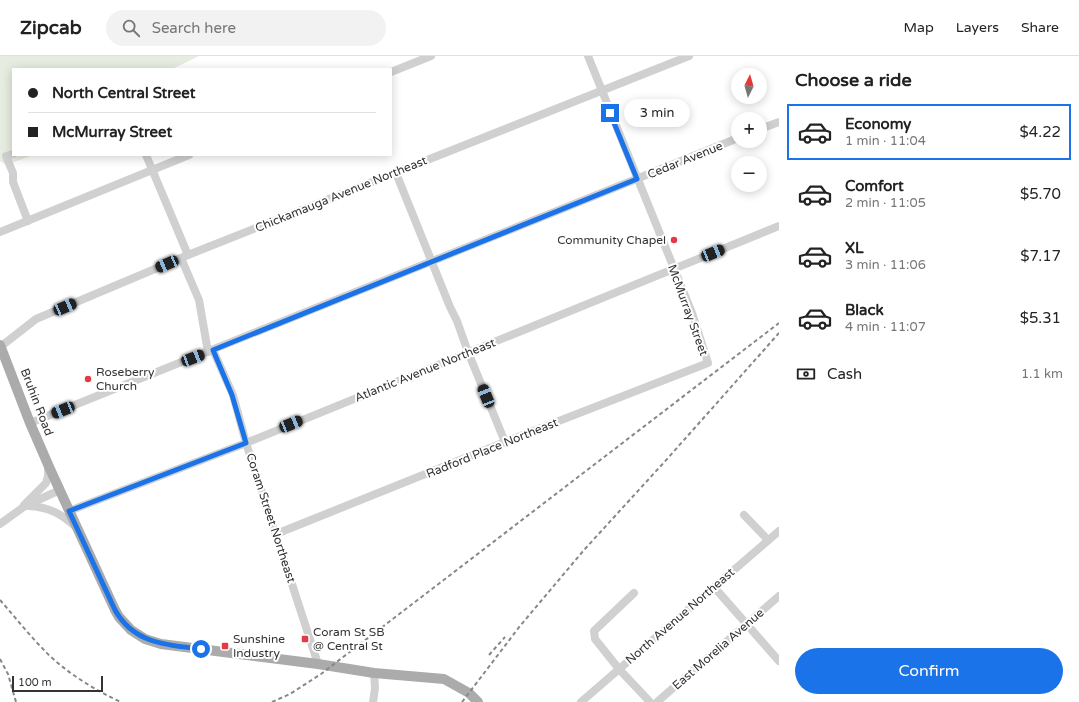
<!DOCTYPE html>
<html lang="en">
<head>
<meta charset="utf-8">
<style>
  :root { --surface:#fff; --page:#f2f2f2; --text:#222; --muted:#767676; --line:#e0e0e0; --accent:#1a73e8 }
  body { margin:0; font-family:"Varela Round",sans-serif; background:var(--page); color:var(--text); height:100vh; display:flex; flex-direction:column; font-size:15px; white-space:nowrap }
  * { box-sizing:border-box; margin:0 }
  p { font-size:13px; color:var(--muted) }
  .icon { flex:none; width:22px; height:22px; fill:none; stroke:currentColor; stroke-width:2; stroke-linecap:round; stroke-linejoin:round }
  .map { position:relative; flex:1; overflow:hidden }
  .sheet { display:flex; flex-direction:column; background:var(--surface); width:300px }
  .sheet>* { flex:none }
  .banner { position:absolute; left:12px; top:12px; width:380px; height:88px; border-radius:0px; box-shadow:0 2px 10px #0003; display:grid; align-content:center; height:88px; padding:0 16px; background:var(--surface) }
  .needle { width:26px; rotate:5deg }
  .buttons { position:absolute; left:731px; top:12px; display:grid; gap:8px }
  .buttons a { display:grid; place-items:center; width:36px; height:36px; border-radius:50%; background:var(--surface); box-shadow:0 2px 10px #0003; font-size:20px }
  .scale { position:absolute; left:12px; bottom:10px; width:91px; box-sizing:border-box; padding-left:4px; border:2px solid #333; border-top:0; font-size:11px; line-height:14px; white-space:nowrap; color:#333; -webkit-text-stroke:3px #fff; paint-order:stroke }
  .end { position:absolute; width:18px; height:18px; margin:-9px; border:5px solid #1a73e8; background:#fff; box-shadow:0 0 0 2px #fff }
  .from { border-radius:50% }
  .bubble { position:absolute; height:28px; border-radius:14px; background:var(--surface); box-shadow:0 2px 10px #0003; font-size:13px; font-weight:600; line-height:28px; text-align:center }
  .car { position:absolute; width:12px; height:24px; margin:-12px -6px; border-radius:5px; box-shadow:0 0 3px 1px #0007; background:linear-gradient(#222 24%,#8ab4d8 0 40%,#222 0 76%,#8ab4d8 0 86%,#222 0) }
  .banner b { display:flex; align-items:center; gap:14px; height:38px; font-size:15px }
  .banner b+b { border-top:1px solid var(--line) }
  .banner i { width:10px; height:10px; background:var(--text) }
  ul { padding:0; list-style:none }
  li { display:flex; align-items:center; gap:12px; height:56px; margin:0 8px 6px; padding:0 8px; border:2px solid transparent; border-radius:0px }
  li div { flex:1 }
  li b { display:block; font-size:15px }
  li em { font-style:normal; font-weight:600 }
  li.on { border-color:var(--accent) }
  li>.icon { width:36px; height:36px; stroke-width:1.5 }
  h2 { padding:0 16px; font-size:18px; line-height:48px }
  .pay { display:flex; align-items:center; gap:10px; height:44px; padding:0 16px; font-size:15px }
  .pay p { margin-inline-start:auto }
  .primary-button { display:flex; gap:8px; margin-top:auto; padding:8px 16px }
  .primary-button a { flex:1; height:46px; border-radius:24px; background:var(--accent); color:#fff; font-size:16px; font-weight:600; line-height:46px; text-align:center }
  header { display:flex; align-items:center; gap:24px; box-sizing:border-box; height:56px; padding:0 20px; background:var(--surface); border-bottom:1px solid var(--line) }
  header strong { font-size:19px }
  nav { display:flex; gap:22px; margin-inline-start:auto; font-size:14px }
  .search { width:280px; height:36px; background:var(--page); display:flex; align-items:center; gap:10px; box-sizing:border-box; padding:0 14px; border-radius:22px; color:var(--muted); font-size:15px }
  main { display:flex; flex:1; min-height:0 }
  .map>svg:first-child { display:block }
  .green { fill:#e6ecdf }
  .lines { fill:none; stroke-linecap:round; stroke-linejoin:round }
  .minor { stroke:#d0d0d0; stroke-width:8 }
  .major { stroke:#ababab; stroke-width:10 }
  .rail { stroke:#888; stroke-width:2; stroke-dasharray:4 3; stroke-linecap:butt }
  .route { stroke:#1a73e8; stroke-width:5 }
  .poi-dot { fill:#e63946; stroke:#fff; stroke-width:1.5 }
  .labels { text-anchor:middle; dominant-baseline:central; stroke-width:4; stroke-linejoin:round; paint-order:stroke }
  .street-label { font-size:12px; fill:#333; stroke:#fff }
  .poi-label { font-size:12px; fill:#333; stroke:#fff; text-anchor:start }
</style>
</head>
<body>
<header>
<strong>Zipcab</strong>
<div class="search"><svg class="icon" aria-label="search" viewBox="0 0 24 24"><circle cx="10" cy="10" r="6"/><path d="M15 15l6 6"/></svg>Search here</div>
<nav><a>Map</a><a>Layers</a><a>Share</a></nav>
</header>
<main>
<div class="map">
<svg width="779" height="646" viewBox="0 0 779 646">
  <rect width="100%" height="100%" fill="#fff"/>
  <!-- green -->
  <path class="green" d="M0 0H199L172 13H13V99H33L6 109 0 105Z"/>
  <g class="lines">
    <!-- minor -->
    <g class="minor">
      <path d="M391 16 431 0"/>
      <path d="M760 73 779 66"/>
      <path d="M13 98 6 100 13 117V126L28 165"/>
      <path d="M146 99 188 199"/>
      <path d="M396 117 450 251 457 265 468 296 505 386"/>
      <path d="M0 176 189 99"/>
      <path d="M181 202 199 244 208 296"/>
      <path d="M0 291 36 263 188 199 689 0"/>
      <path d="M213 294 233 339 246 387 318 608"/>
      <path d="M30 367 738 82"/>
      <path d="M24 449 46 427 48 420V410"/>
      <path d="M28 450C49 451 60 457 76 471"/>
      <path d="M69 455 246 387 779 170"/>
      <path d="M744 459 768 484"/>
      <path d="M0 468 25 450 60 434"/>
      <path d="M276 478 505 386 708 307 692 257 588 0"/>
      <path d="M714 531 779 605"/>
      <path d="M634 537 594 575 595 583 619 613 650 646"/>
      <path d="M373 646 375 632 374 617"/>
      <path d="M581 646 779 475"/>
      <path d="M657 646 779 540"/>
    </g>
    <!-- major -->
    <path class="major" d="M0 289 30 367 50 413 115 554 119 561 131 574 145 583 161 588 318 608 374 617 444 623 469 637 478 646"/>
    <!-- rail -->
    <g class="rail">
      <path d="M0 544C15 561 29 579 45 595 64 615 96 635 121 646"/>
      <path d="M489 599 505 581"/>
      <path d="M0 603 8 618 16 646"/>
      <path d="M272 646 290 638 321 618 779 267"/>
      <path d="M462 646 520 570 584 494 668 402 779 277"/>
    </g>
  </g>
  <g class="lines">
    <!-- route -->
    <path class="route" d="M201 593C167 589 134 588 115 554L69 455 246 387 232 339 213 294 637 123 610 57"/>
  </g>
  <!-- markers -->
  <g class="poi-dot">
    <circle cx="674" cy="184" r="4"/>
    <circle cx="88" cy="323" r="4"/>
    <rect x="301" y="579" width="8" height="8" rx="2"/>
    <rect x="221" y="586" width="8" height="8" rx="2"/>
  </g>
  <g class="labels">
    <!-- street labels -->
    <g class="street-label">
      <text transform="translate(685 104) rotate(-22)">Cedar Avenue</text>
      <text transform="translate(341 138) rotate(-22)">Chickamauga Avenue Northeast</text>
      <text transform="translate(688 254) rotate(70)">McMurray Street</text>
      <text transform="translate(425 314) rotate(-22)">Atlantic Avenue Northeast</text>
      <text transform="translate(37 346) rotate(69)">Bruhin Road</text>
      <text transform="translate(492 392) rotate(-22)">Radford Place Northeast</text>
      <text transform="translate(271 462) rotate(72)">Coram Street Northeast</text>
      <text transform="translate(680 560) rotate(-41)">North Avenue Northeast</text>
      <text transform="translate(718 593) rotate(-41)">East Morelia Avenue</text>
    </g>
    <!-- poi labels -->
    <g class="poi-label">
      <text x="666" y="184" text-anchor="end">Community Chapel</text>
      <text x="96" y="316">Roseberry<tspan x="96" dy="14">Church</tspan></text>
      <text x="313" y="576">Coram St SB<tspan x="313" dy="14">@ Central St</tspan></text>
      <text x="233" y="583">Sunshine<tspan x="233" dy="14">Industry</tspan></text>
    </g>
  </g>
</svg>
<div class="buttons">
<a><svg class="needle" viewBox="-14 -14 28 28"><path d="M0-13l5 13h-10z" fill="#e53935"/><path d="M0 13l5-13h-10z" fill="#767676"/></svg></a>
<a>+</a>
<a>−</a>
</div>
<div class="scale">100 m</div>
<i class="end from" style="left:201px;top:593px"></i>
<i class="end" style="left:610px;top:57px"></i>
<div class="bubble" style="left:624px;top:43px;width:66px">3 min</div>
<i class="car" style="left:713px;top:197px;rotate:68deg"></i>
<i class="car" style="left:167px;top:208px;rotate:247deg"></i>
<i class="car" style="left:65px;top:251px;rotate:67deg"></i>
<i class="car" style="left:193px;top:302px;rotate:69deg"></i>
<i class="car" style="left:486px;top:340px;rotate:338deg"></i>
<i class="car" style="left:63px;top:354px;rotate:248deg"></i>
<i class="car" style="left:291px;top:368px;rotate:68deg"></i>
<div class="banner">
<b><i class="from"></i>North Central Street</b>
<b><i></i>McMurray Street</b>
</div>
</div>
<section class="sheet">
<h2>Choose a ride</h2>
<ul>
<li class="on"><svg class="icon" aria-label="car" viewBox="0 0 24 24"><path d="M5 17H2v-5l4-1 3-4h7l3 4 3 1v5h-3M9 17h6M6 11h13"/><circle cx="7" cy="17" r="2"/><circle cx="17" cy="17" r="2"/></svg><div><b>Economy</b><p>1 min · 11:04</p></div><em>$4.22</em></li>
<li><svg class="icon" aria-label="car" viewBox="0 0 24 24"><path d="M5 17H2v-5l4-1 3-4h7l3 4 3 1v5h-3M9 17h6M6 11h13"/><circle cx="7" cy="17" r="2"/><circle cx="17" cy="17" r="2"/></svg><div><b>Comfort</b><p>2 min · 11:05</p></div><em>$5.70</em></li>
<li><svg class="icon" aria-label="car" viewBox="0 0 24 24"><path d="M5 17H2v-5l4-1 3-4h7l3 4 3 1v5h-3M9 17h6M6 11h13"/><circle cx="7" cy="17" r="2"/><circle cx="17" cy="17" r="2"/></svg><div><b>XL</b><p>3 min · 11:06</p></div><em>$7.17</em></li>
<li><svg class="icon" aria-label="car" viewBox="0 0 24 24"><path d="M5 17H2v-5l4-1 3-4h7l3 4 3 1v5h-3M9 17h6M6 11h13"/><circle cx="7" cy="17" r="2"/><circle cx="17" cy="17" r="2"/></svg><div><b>Black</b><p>4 min · 11:07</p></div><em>$5.31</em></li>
</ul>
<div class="pay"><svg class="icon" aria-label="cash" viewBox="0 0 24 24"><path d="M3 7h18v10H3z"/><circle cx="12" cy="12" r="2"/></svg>Cash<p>1.1 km</p></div>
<div class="primary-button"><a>Confirm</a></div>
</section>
</main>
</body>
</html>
